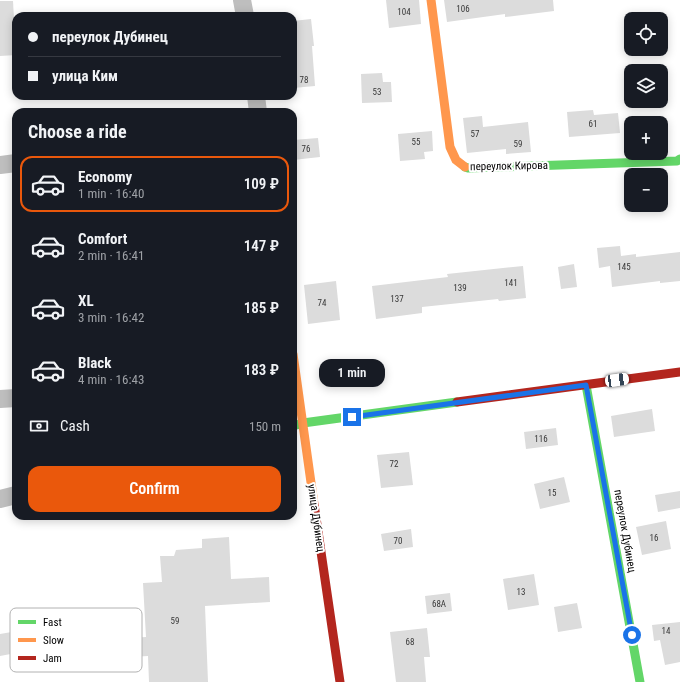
<!DOCTYPE html>
<html lang="en">
<head>
<meta charset="utf-8">
<style>
  :root { --surface:#171b24; --page:#242831; --text:#f1f3f6; --muted:#9ea1a6; --line:#363941; --accent:#ea580c }
  body { margin:0; font-family:"Roboto Condensed",sans-serif; background:var(--page); color:var(--text); height:100vh; display:flex; flex-direction:column; font-size:15px; white-space:nowrap }
  * { box-sizing:border-box; margin:0 }
  p { font-size:13px; color:var(--muted) }
  .icon { flex:none; width:22px; height:22px; fill:none; stroke:currentColor; stroke-width:2; stroke-linecap:round; stroke-linejoin:round }
  .map { position:relative; flex:1; overflow:hidden }
  .side { position:absolute; left:12px; top:108px; width:285px; height:412px; display:flex; flex-direction:column; background:var(--surface); border-radius:12px; box-shadow:0 2px 10px #0003 }
  .side>* { flex:none }
  .guide { position:absolute; left:12px; top:12px; width:285px; height:88px; border-radius:12px; box-shadow:0 2px 10px #0003; display:grid; align-content:center; height:88px; padding:0 16px; background:var(--surface) }
  .fabs { position:absolute; left:624px; top:12px; display:grid; gap:8px }
  .fabs a { display:grid; place-items:center; width:44px; height:44px; border-radius:8px; background:var(--surface); box-shadow:0 2px 10px #0003; font-size:20px }
  .end { position:absolute; width:18px; height:18px; margin:-9px; border:5px solid #1a73e8; background:#fff; box-shadow:0 0 0 2px #fff }
  .from { border-radius:50% }
  .bubble { position:absolute; height:28px; border-radius:12px; background:var(--surface); box-shadow:0 2px 10px #0003; font-size:13px; font-weight:600; line-height:28px; text-align:center }
  .car { position:absolute; width:12px; height:24px; margin:-12px -6px; border-radius:5px; box-shadow:0 0 3px 1px #0007; background:linear-gradient(#fff 24%,#345 0 40%,#fff 0 76%,#345 0 86%,#fff 0) }
  .guide b { display:flex; align-items:center; gap:14px; height:38px; font-size:15px }
  .guide b+b { border-top:1px solid var(--line) }
  .guide i { width:10px; height:10px; background:var(--text) }
  ul { padding:0; list-style:none }
  li { display:flex; align-items:center; gap:12px; height:56px; margin:0 8px 6px; padding:0 8px; border:2px solid transparent; border-radius:12px }
  li div { flex:1 }
  li b { display:block; font-size:15px }
  li em { font-style:normal; font-weight:600 }
  li.current { border-color:var(--accent) }
  li>.icon { width:36px; height:36px; stroke-width:1.5 }
  h2 { padding:0 16px; font-size:18px; line-height:48px }
  .pay { display:flex; align-items:center; gap:10px; height:44px; padding:0 16px; font-size:15px }
  .pay p { margin-inline-start:auto }
  .button { display:flex; gap:8px; margin-top:auto; padding:8px 16px }
  .button a { flex:1; height:46px; border-radius:12px; background:var(--accent); color:#fff; font-size:16px; font-weight:600; line-height:46px; text-align:center }
  .map>svg:first-child { display:block }
  .building { fill:#dcdcdc }
  .lines { fill:none; stroke-linecap:round; stroke-linejoin:round }
  .street { stroke:#bebebe; stroke-width:18 }
  .fast { stroke:#63d668; stroke-width:9 }
  .slow { stroke:#ff974d; stroke-width:9 }
  .jam { stroke:#b3261e; stroke-width:9 }
  .route { stroke:#1a73e8; stroke-width:5 }
  .labels { text-anchor:middle; dominant-baseline:central; stroke-width:4; stroke-linejoin:round; paint-order:stroke }
  .number-label { font-size:9px; fill:#373737 }
  .street-label { font-size:11px; fill:#000; stroke:#fff }
  .key { fill:#fff; stroke:#b2b2b2; stroke-width:1 }
  .key-label { font-size:11px; fill:#000 }
</style>
</head>
<body>
<div class="map">
<svg width="680" height="682" viewBox="0 0 680 682">
  <rect width="100%" height="100%" fill="#fff"/>
  <!-- building -->
  <g class="building">
    <path d="M386 0H419L421 24 389 28Z"/>
    <path d="M444 0H553L554 11 505 17V14L447 22Z"/>
    <path d="M0 1H13L16 55 0 56Z"/>
    <path d="M311 19 314 46H312L315 86 293 88V21Z"/>
    <path d="M382 73 383 82H391L392 102 362 103 361 74Z"/>
    <path d="M593 110 594 115 618 113 620 133 569 137 567 112Z"/>
    <path d="M482 116 483 127 528 122 531 152 506 154V149L467 153 463 118Z"/>
    <path d="M432 131 433 151 424 152 425 159 400 161 398 134Z"/>
    <path d="M318 138 320 157 293 160V140Z"/>
    <path d="M620 246 621 256 636 254V257L680 252V281L660 283V281L612 287 610 266 599 268 597 248Z"/>
    <path d="M574 264 577 287 561 289 558 267Z"/>
    <path d="M523 266 526 298 499 301 498 299 422 307V313L376 319 372 286 448 277 447 274Z"/>
    <path d="M336 281 340 320 308 324 304 285Z"/>
    <path d="M652 409 655 431 614 437 611 416Z"/>
    <path d="M556 428 558 445 526 449 524 432Z"/>
    <path d="M409 452 413 485 381 488 377 455Z"/>
    <path d="M564 477 570 502 540 509 534 484Z"/>
    <path d="M680 491V508L658 512 655 495Z"/>
    <path d="M666 521 671 549 642 555 636 527Z"/>
    <path d="M411 529 413 547 384 551 381 534Z"/>
    <path d="M229 537 231 579 269 577 270 602 205 606 208 682H149L148 656 130 657 129 638 146 637 143 583 162 582 160 556H174L176 550 202 548V539Z"/>
    <path d="M534 574 539 605 508 610 503 579Z"/>
    <path d="M450 593 452 611 427 614 425 596Z"/>
    <path d="M577 603 582 628 558 632 554 607Z"/>
    <path d="M680 622V662L665 665 660 640 654 641 652 625Z"/>
    <path d="M427 628 430 657H424L426 682H396L390 632Z"/>
    <path d="M29 629 32 650 0 656V634Z"/>
  </g>
  <g class="lines">
    <!-- street -->
    <g class="street">
      <path d="M242 0 245 16"/>
      <path d="M256 96 258 112"/>
      <path d="M0 165 16 163"/>
      <path d="M0 399 16 398"/>
      <path d="M0 499 16 495"/>
    </g>
    <!-- fast -->
    <g class="fast">
      <path d="M465 167 468 168 677 161 680 159"/>
      <path d="M586 385 640 682"/>
      <path d="M293 426 303 423 457 402"/>
    </g>
    <!-- slow -->
    <g class="slow">
      <path d="M431 0 450 147 456 160 465 167"/>
      <path d="M293 354 314 504"/>
    </g>
    <!-- jam -->
    <g class="jam">
      <path d="M457 402 680 372"/>
      <path d="M314 504 340 682"/>
    </g>
  </g>
  <g class="lines">
    <!-- route -->
    <path class="route" d="M352 417 586 385 632 635"/>
  </g>
  <g class="labels">
    <!-- number labels -->
    <g class="number-label">
      <text x="463" y="9">106</text>
      <text x="404" y="12">104</text>
      <text x="304" y="80">78</text>
      <text x="377" y="92">53</text>
      <text x="593" y="124">61</text>
      <text x="475" y="134">57</text>
      <text x="416" y="142">55</text>
      <text x="518" y="144">59</text>
      <text x="306" y="149">76</text>
      <text x="624" y="267">145</text>
      <text x="511" y="283">141</text>
      <text x="460" y="288">139</text>
      <text x="397" y="299">137</text>
      <text x="322" y="303">74</text>
      <text x="541" y="439">116</text>
      <text x="394" y="464">72</text>
      <text x="552" y="493">15</text>
      <text x="654" y="538">16</text>
      <text x="398" y="541">70</text>
      <text x="521" y="592">13</text>
      <text x="439" y="604">68А</text>
      <text x="175" y="621">59</text>
      <text x="666" y="631">14</text>
      <text x="410" y="642">68</text>
    </g>
    <!-- street labels -->
    <g class="street-label">
      <text transform="translate(509 166) rotate(-1)">переулок Кирова</text>
      <text transform="translate(316 518) rotate(82)">улица Дубинец</text>
      <text transform="translate(625 531) rotate(80)">переулок Дубинец</text>
    </g>
  </g>
  <!-- legend -->
  <rect x="10" y="608" width="132" height="64" rx="6" class="key"/>
  <rect x="18" y="620" width="18" height="4" fill="#63d668"/>
  <rect x="18" y="638" width="18" height="4" fill="#ff974d"/>
  <rect x="18" y="656" width="18" height="4" fill="#b3261e"/>
  <g class="key-label">
    <text x="43" y="626">Fast</text>
    <text x="43" y="644">Slow</text>
    <text x="43" y="662">Jam</text>
  </g>
</svg>
<div class="fabs">
<a><svg class="icon" aria-label="locate" viewBox="0 0 24 24"><circle cx="12" cy="12" r="6"/><path d="M12 2v4M12 18v4M2 12h4M18 12h4"/></svg></a>
<a><svg class="icon" aria-label="layers" viewBox="0 0 24 24"><path d="M12 4l9 5-9 5-9-5zM3 14l9 5 9-5"/></svg></a>
<a>+</a>
<a>−</a>
</div>
<i class="end from" style="left:632px;top:635px"></i>
<i class="end" style="left:352px;top:417px"></i>
<div class="bubble" style="left:319px;top:359px;width:66px">1 min</div>
<i class="car" style="left:617px;top:380px;rotate:82deg"></i>
<div class="guide">
<b><i class="from"></i>переулок Дубинец</b>
<b><i></i>улица Ким</b>
</div>
<section class="side">
<h2>Choose a ride</h2>
<ul>
<li class="current"><svg class="icon" aria-label="car" viewBox="0 0 24 24"><path d="M5 17H2v-5l4-1 3-4h7l3 4 3 1v5h-3M9 17h6M6 11h13"/><circle cx="7" cy="17" r="2"/><circle cx="17" cy="17" r="2"/></svg><div><b>Economy</b><p>1 min · 16:40</p></div><em>109 ₽</em></li>
<li><svg class="icon" aria-label="car" viewBox="0 0 24 24"><path d="M5 17H2v-5l4-1 3-4h7l3 4 3 1v5h-3M9 17h6M6 11h13"/><circle cx="7" cy="17" r="2"/><circle cx="17" cy="17" r="2"/></svg><div><b>Comfort</b><p>2 min · 16:41</p></div><em>147 ₽</em></li>
<li><svg class="icon" aria-label="car" viewBox="0 0 24 24"><path d="M5 17H2v-5l4-1 3-4h7l3 4 3 1v5h-3M9 17h6M6 11h13"/><circle cx="7" cy="17" r="2"/><circle cx="17" cy="17" r="2"/></svg><div><b>XL</b><p>3 min · 16:42</p></div><em>185 ₽</em></li>
<li><svg class="icon" aria-label="car" viewBox="0 0 24 24"><path d="M5 17H2v-5l4-1 3-4h7l3 4 3 1v5h-3M9 17h6M6 11h13"/><circle cx="7" cy="17" r="2"/><circle cx="17" cy="17" r="2"/></svg><div><b>Black</b><p>4 min · 16:43</p></div><em>183 ₽</em></li>
</ul>
<div class="pay"><svg class="icon" aria-label="cash" viewBox="0 0 24 24"><path d="M3 7h18v10H3z"/><circle cx="12" cy="12" r="2"/></svg>Cash<p>150 m</p></div>
<div class="button"><a>Confirm</a></div>
</section>
</div>
</body>
</html>
